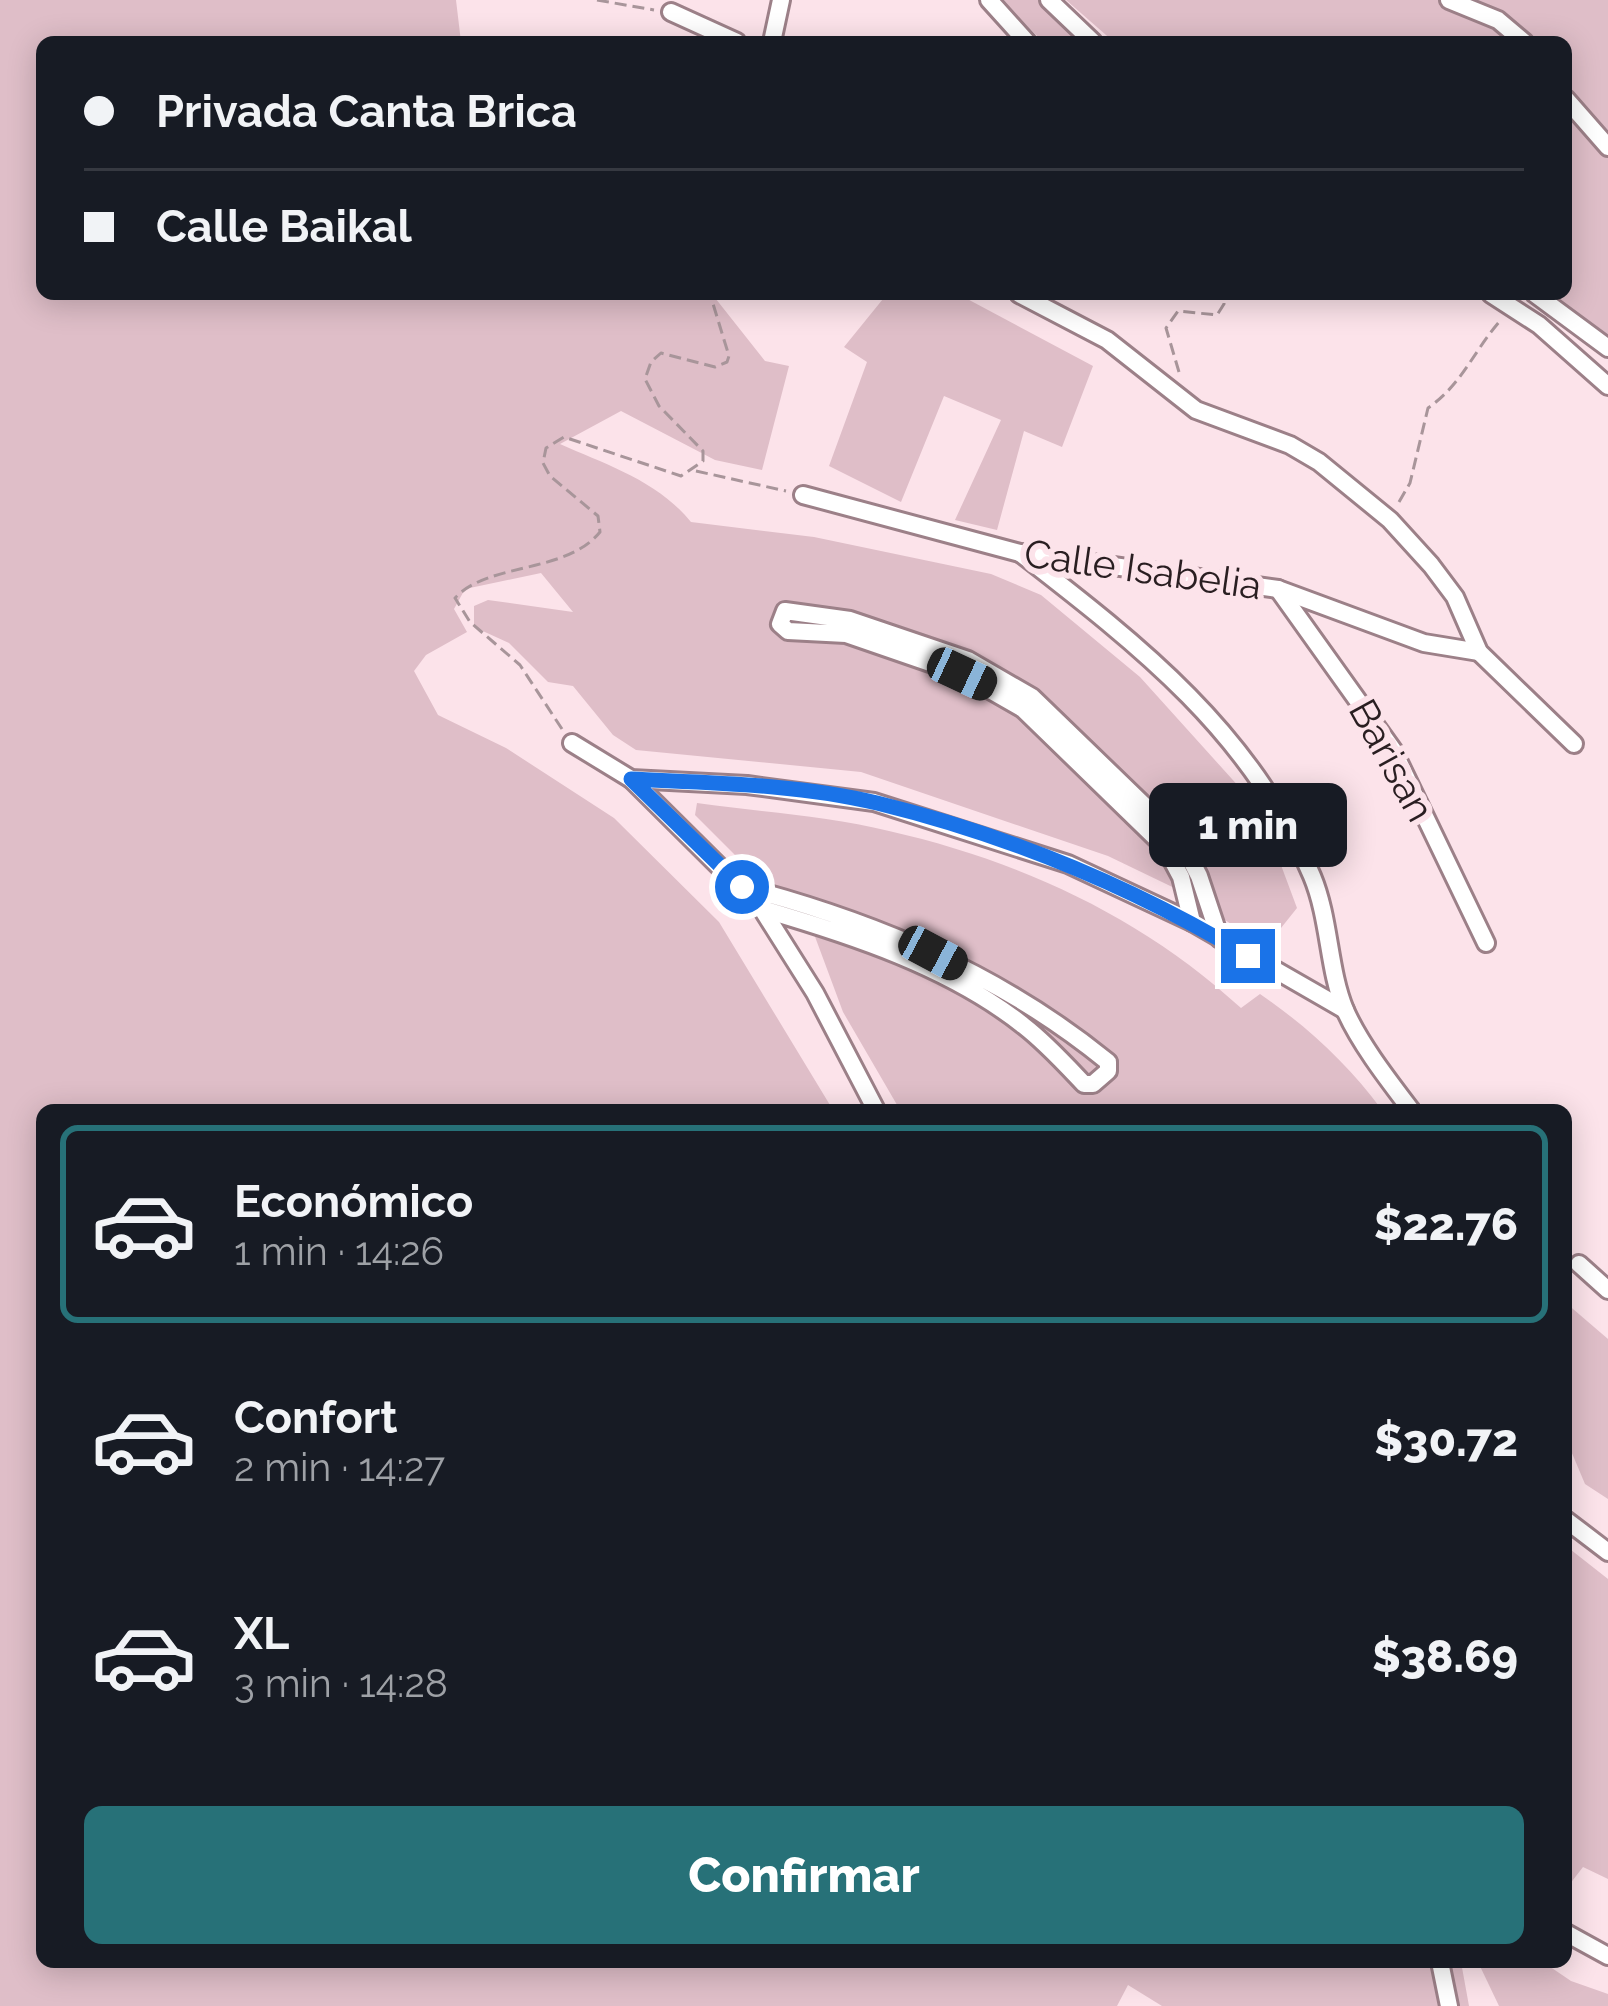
<!DOCTYPE html>
<html lang="es">
<head>
<meta charset="utf-8">
<style>
  :root { --surface:#171b24; --page:#242831; --text:#f1f3f6; --muted:#9ea1a6; --line:#363941; --accent:#277178 }
  body { margin:0; font-family:Raleway,sans-serif; background:var(--page); color:var(--text); height:100vh; display:flex; flex-direction:column; font-size:45px; white-space:nowrap }
  * { box-sizing:border-box; margin:0 }
  p { font-size:39px; color:var(--muted) }
  .icon { flex:none; width:66px; height:66px; fill:none; stroke:currentColor; stroke-width:2; stroke-linecap:round; stroke-linejoin:round }
  .map { position:relative; flex:1; overflow:hidden }
  .side { position:absolute; left:36px; top:1104px; width:1536px; height:864px; display:flex; flex-direction:column; background:var(--surface); border-radius:18px; box-shadow:0 6px 30px #0003 }
  .side>* { flex:none }
  .top-card { position:absolute; left:36px; top:36px; width:1536px; height:264px; border-radius:18px; box-shadow:0 6px 30px #0003; display:grid; align-content:center; height:264px; padding:0 48px; background:var(--surface) }
  .end { position:absolute; width:54px; height:54px; margin:-27px; border:15px solid #1a73e8; background:#fff; box-shadow:0 0 0 6px #fff }
  .from { border-radius:50% }
  .bubble { position:absolute; height:84px; border-radius:18px; background:var(--surface); box-shadow:0 6px 30px #0003; font-size:39px; font-weight:800; line-height:84px; text-align:center }
  .car { position:absolute; width:36px; height:72px; margin:-36px -18px; border-radius:15px; box-shadow:0 0 9px 3px #0007; background:linear-gradient(#222 24%,#8ab4d8 0 40%,#222 0 76%,#8ab4d8 0 86%,#222 0) }
  .top-card b { display:flex; align-items:center; gap:42px; height:114px; font-size:45px }
  .top-card b+b { border-top:3px solid var(--line) }
  .top-card i { width:30px; height:30px; background:var(--text) }
  ul { padding:21px 0 0; list-style:none }
  li { display:flex; align-items:center; gap:36px; height:198px; margin:0 24px 18px; padding:0 24px; border:6px solid transparent; border-radius:18px }
  li div { flex:1 }
  li b { display:block; font-size:45px }
  li em { font-style:normal; font-weight:800 }
  li.current { border-color:var(--accent) }
  li>.icon { width:108px; height:108px; stroke-width:1.5 }
  .button { display:flex; gap:24px; margin-top:auto; padding:24px 48px }
  .button a { flex:1; height:138px; border-radius:18px; background:var(--accent); color:#fff; font-size:48px; font-weight:800; line-height:138px; text-align:center }
  .map>svg:first-child { display:block }
  .green { fill:#dfbec8 }
  .lines { fill:none; stroke-linecap:round; stroke-linejoin:round }
  .street-casing { stroke:#9c8088; stroke-width:22 }
  .path { stroke:#a8959a; stroke-width:3; stroke-dasharray:12 6; stroke-linecap:butt }
  .street { stroke:#fff; stroke-width:16 }
  .route { stroke:#1a73e8; stroke-width:15 }
  .labels { text-anchor:middle; dominant-baseline:central; stroke-width:12; stroke-linejoin:round; paint-order:stroke }
  .street-label { font-size:39px; fill:#291e21; stroke:#fce3ea }
</style>
</head>
<body>
<div class="map">
<svg width="1608" height="2006" viewBox="0 0 1608 2006">
  <rect width="100%" height="100%" fill="#fce3ea"/>
  <!-- green -->
  <g class="green">
    <path d="M0 0H456L461 42H42V294H712L765 361 789 366 762 470 715 460 621 411 560 444C607 465 658 481 691 522L814 537 991 574 1041 595 1140 677 1241 789 1272 841 1297 908 1265 948 1191 896 1108 856 861 772 636 750 613 735 573 686 548 682 509 643 474 627V606L488 600 573 612 541 573 465 589 454 609 467 632 426 655 414 671 438 715 506 748 614 818 719 922 833 1110H42V1962H1461L1469 2006H1162L1128 1985 1117 2006H0Z"/>
    <path d="M1002 0H1038L1079 42H1043Z"/>
    <path d="M1066 0H1608V335L1552 294H1566V42H1114Z"/>
    <path d="M887 294H958L1093 366 1062 447 1024 431 997 530 955 520 1001 420 944 396 901 502 829 466 867 362 844 347Z"/>
    <path d="M697 803C760 812 827 816 889 831 1021 861 1142 917 1241 1008L1260 994C1308 1027 1347 1063 1382 1110H900L843 1012 814 934 695 815Z"/>
    <path d="M1566 1303 1608 1339V1499L1585 1484 1566 1439Z"/>
    <path d="M1566 1546 1608 1579V1879L1583 1867 1566 1889Z"/>
    <path d="M1478 1962H1543L1571 1981 1608 1994V2006H1499Z"/>
  </g>
  <g class="lines">
    <!-- street casing -->
    <g class="street-casing">
      <g id="street">
        <path d="M989 0 1027 42"/>
        <path d="M1049 0 1093 42"/>
        <path d="M1449 0 1498 20 1524 42"/>
        <path d="M671 12 737 42"/>
        <path d="M772 42 781 0"/>
        <path d="M1566 99 1608 147"/>
        <path d="M1019 294 1107 340 1196 410 1290 445 1319 462 1390 520 1431 565 1455 597 1479 652 1574 744"/>
        <path d="M1491 294 1539 325 1608 386"/>
        <path d="M1535 294 1608 348"/>
        <path d="M803 495 1020 553 1278 589 1424 643 1479 652"/>
        <path d="M1020 553C1140 646 1252 733 1312 876 1330 919 1328 969 1345 1010 1360 1044 1389 1081 1411 1110"/>
        <path d="M1278 589 1393 750 1486 943"/>
        <path d="M572 743 631 779 747 785 874 802 1068 864 1192 922 1345 1010"/>
        <path d="M631 779 762 909 815 993 876 1110"/>
        <path d="M743 887C876 922 1000 974 1108 1062V1071L1093 1084H1084C1065 1064 1046 1043 1024 1026 950 967 851 935 762 909"/>
        <path d="M1192 922 1181 877 1165 847 1023 709 962 674 846 634 788 631 780 624 785 611 850 620 968 660 1032 697 1181 841 1199 876 1220 939"/>
        <path d="M1579 1264 1608 1290"/>
        <path d="M1566 1520 1608 1552"/>
        <path d="M1566 1933 1608 1956"/>
        <path d="M1440 1962 1449 2006"/>
      </g>
    </g>
    <!-- path -->
    <g class="path">
      <path d="M597 0 654 10"/>
      <path d="M1179 372 1166 328 1178 311 1217 315 1224 304V294"/>
      <path d="M696 471 786 491"/>
      <path d="M1399 502 1410 483 1428 408C1462 384 1472 354 1499 322"/>
      <path d="M562 729 520 665 470 622 455 598C488 562 566 574 600 532L598 516 550 476 543 463 546 448 564 437 681 476 703 461V451L659 406 645 379 651 362 661 353 715 367 727 362 729 356 710 294"/>
    </g>
    <!-- street -->
    <use href="#street" class="street"/>
  </g>
  <g class="lines">
    <!-- route -->
    <path class="route" d="M742 887 631 779C712 783 798 784 877 803 1008 835 1133 887 1248 956"/>
  </g>
  <g class="labels">
    <!-- street labels -->
    <g class="street-label">
      <text transform="translate(1143 569) rotate(8)">Calle Isabelia</text>
      <text transform="translate(1392 760) rotate(61)">Barisan</text>
    </g>
  </g>
</svg>
<i class="end from" style="left:742px;top:887px"></i>
<i class="end" style="left:1248px;top:956px"></i>
<div class="bubble" style="left:1149px;top:783px;width:198px">1 min</div>
<i class="car" style="left:962px;top:674px;rotate:115deg"></i>
<i class="car" style="left:933px;top:953px;rotate:118deg"></i>
<div class="top-card">
<b><i class="from"></i>Privada Canta Brica</b>
<b><i></i>Calle Baikal</b>
</div>
<section class="side">
<ul>
<li class="current"><svg class="icon" aria-label="car" viewBox="0 0 24 24"><path d="M5 17H2v-5l4-1 3-4h7l3 4 3 1v5h-3M9 17h6M6 11h13"/><circle cx="7" cy="17" r="2"/><circle cx="17" cy="17" r="2"/></svg><div><b>Económico</b><p>1 min · 14:26</p></div><em>$22.76</em></li>
<li><svg class="icon" aria-label="car" viewBox="0 0 24 24"><path d="M5 17H2v-5l4-1 3-4h7l3 4 3 1v5h-3M9 17h6M6 11h13"/><circle cx="7" cy="17" r="2"/><circle cx="17" cy="17" r="2"/></svg><div><b>Confort</b><p>2 min · 14:27</p></div><em>$30.72</em></li>
<li><svg class="icon" aria-label="car" viewBox="0 0 24 24"><path d="M5 17H2v-5l4-1 3-4h7l3 4 3 1v5h-3M9 17h6M6 11h13"/><circle cx="7" cy="17" r="2"/><circle cx="17" cy="17" r="2"/></svg><div><b>XL</b><p>3 min · 14:28</p></div><em>$38.69</em></li>
</ul>
<div class="button"><a>Confirmar</a></div>
</section>
</div>
</body>
</html>
